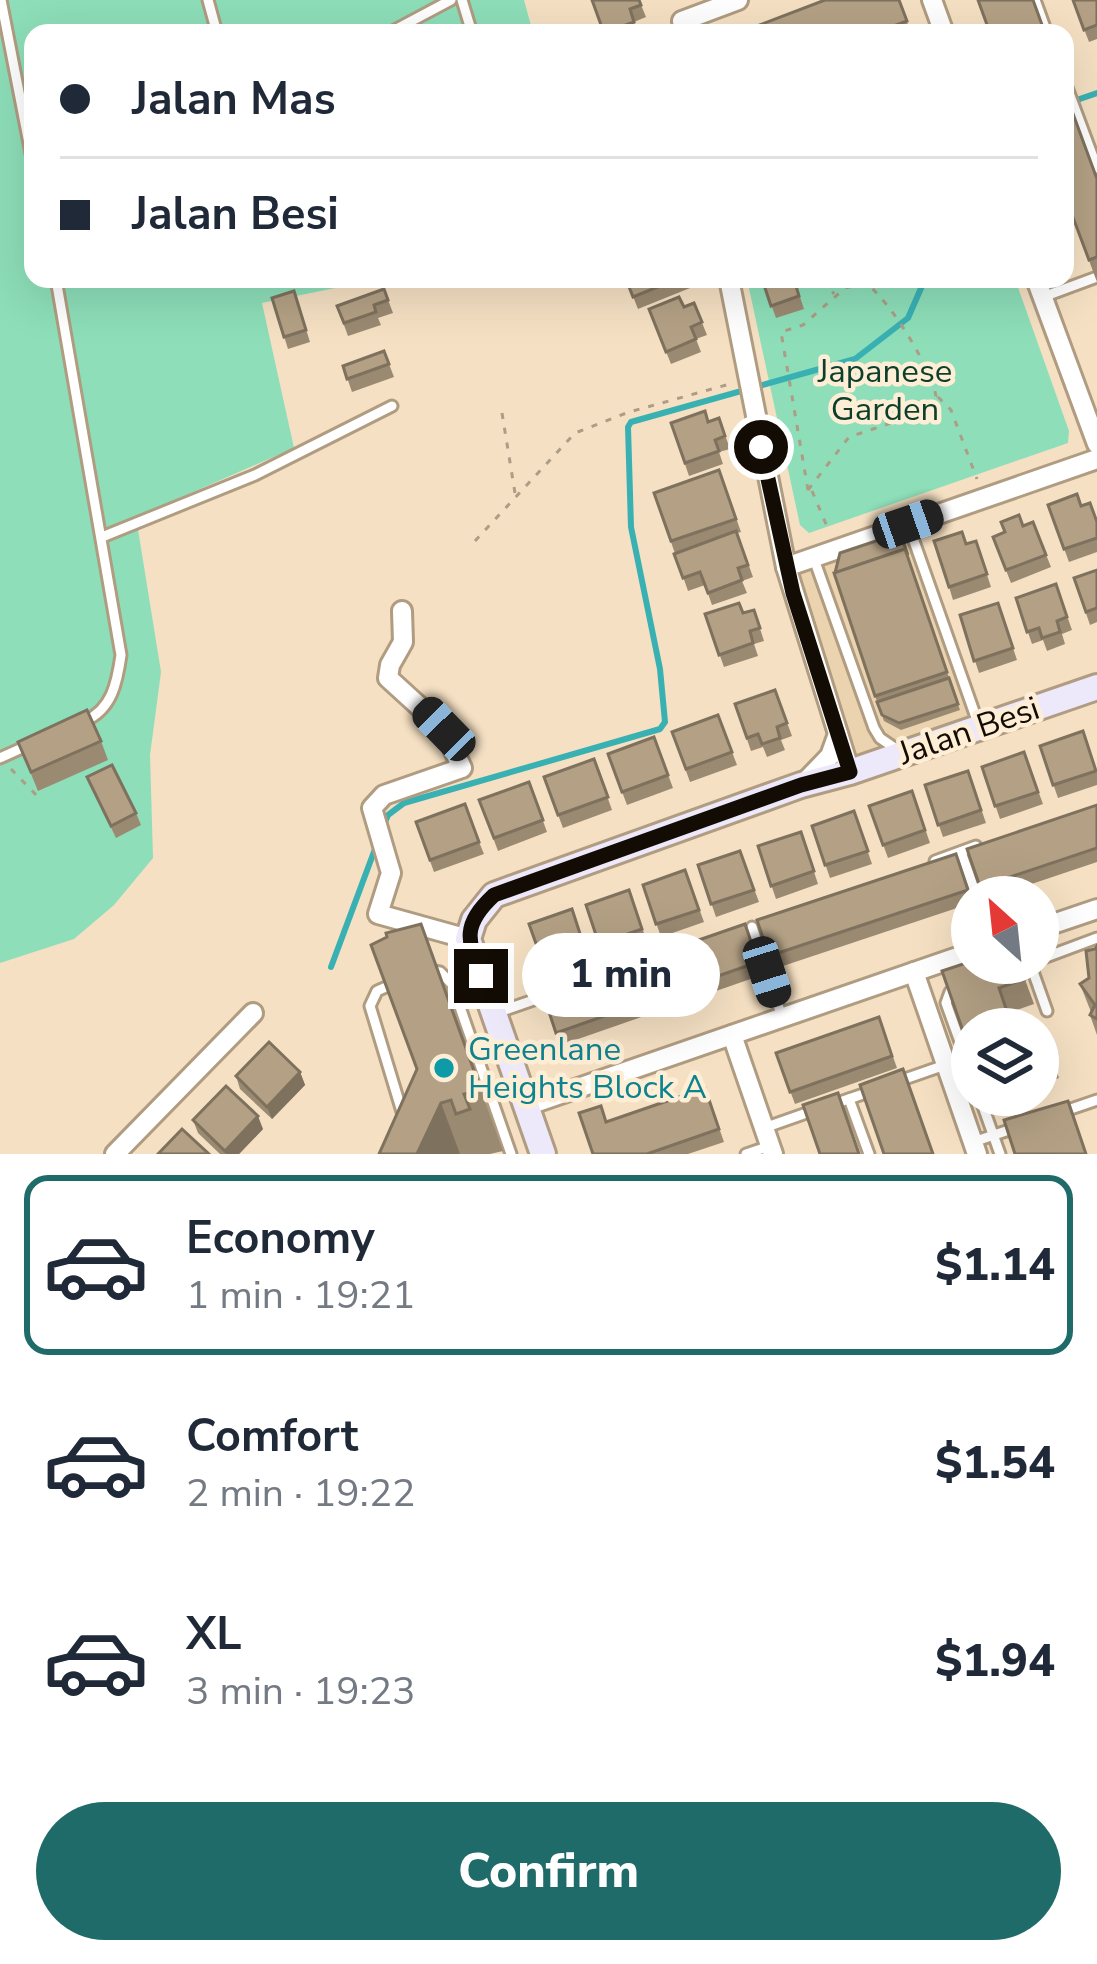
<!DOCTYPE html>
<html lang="en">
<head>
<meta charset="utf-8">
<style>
  :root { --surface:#fff; --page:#f2f2f3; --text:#1f2937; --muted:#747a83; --line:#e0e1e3; --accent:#1f6b69 }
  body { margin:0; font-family:"Nunito Sans",sans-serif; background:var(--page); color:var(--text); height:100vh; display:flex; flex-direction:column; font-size:45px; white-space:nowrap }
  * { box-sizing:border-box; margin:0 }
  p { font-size:39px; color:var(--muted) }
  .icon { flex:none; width:66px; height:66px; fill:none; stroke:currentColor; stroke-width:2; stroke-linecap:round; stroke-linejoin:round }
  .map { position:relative; height:1154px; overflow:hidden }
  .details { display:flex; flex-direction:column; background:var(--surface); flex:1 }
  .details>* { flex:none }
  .hud { position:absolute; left:24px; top:24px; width:1050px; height:264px; border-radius:24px; box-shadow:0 12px 48px #0002; display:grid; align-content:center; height:264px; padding:0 36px; background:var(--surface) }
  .needle { width:78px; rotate:333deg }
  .controls { position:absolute; left:951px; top:876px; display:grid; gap:24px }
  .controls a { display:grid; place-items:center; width:108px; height:108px; border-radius:50%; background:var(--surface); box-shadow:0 12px 48px #0002; font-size:60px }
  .end { position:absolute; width:54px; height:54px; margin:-27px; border:15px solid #130c04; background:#fff; box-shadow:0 0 0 6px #fff }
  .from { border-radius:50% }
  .bubble { position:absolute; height:84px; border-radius:42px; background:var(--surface); box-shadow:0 12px 48px #0002; font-size:39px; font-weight:800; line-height:84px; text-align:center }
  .car { position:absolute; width:36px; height:72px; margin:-36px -18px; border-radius:15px; box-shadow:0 0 9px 3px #0007; background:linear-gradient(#222 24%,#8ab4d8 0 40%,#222 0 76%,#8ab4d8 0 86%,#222 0) }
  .hud b { display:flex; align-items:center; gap:42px; height:114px; font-size:45px }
  .hud b+b { border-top:3px solid var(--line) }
  .hud i { width:30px; height:30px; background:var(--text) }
  ul { padding:21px 0 0; list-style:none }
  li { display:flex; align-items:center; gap:36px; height:180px; margin:0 24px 18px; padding:0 12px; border:6px solid transparent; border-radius:24px }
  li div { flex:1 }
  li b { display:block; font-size:45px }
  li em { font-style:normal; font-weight:800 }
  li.selected { border-color:var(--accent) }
  li>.icon { width:108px; height:108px; stroke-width:1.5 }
  .action { display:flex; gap:24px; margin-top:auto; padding:24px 36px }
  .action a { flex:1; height:138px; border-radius:72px; background:var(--accent); color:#fff; font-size:48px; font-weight:800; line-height:138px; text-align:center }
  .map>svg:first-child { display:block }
  .built { fill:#ecd3af }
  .green { fill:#8ddeb9 }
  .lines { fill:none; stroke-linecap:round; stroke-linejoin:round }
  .stream { stroke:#39b1b3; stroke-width:6 }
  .lane-casing { stroke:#b09c81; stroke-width:15 }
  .street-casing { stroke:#b09c81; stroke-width:24 }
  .secondary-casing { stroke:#b09c81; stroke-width:30 }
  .path { stroke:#ad9c86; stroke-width:3; stroke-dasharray:6 9; stroke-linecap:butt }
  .lane { stroke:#fff; stroke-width:9 }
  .street { stroke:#fff; stroke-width:18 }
  .secondary { stroke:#ede8fa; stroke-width:24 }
  .wall { fill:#9b8a72 }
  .shaded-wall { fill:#7e715d }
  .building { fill:#b4a185; stroke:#7e715d; stroke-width:3 }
  .route { stroke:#130c04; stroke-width:15 }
  .culture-dot { fill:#0f9aa8; stroke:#ffeed6; stroke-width:4.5 }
  .labels { text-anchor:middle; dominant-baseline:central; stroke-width:9; stroke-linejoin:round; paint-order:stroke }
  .park-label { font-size:33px; fill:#0b3f2c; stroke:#ffeed6 }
  .street-label { font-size:33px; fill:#130c04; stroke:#ffeed6 }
  .culture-label { font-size:33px; fill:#0d838f; stroke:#ffeed6; text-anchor:start }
</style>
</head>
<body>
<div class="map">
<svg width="1097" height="1154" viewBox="0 0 1097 1154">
  <rect width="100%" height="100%" fill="#f5e0c3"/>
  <!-- built -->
  <path class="built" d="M908 524 980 728 850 772 786 567Z"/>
  <!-- green -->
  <g class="green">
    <path d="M0 0H524L533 33H33V279H379L262 303 294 448 136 517 161 672 150 755 153 858 114 905 74 939 0 963Z"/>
    <path d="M747 279H1015L1069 431 1068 443 809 533 800 525Z"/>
  </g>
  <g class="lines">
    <!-- stream -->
    <g class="stream">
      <path d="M1065 104 1097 93"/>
      <path d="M382 829 388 815 404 803 660 729 665 722 660 669 631 527 628 427 631 422 855 359 908 318 925 279"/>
      <path d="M331 967 378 841"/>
    </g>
    <!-- lane casing -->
    <g class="lane-casing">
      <g id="lane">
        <path d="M1 0 33 164"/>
        <path d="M208 0 217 33"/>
        <path d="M462 0 472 33"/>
        <path d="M1035 0 1047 33"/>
        <path d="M389 33 451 0"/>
        <path d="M1065 82 1097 168"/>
        <path d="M56 279 121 655C117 683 112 709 85 721"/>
        <path d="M321 279H343"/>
        <path d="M1043 297 1097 277"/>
        <path d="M908 524 978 723"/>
        <path d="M102 537 255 475 392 406"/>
        <path d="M814 559 874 728 880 738 896 749"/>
        <path d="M0 758 31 744"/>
        <path d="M961 852 977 897"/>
        <path d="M935 861 976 846"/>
        <path d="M752 927 782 1017"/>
        <path d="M1038 960 1097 938"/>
        <path d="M1030 963 1047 1011"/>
        <path d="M427 970 440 972 452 984 511 1154"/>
        <path d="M395 983 377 991 370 1006 403 1115"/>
        <path d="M957 988 950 992 946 1003 972 1075"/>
        <path d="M499 1012 551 994"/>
        <path d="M899 1081 945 1065"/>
        <path d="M979 1095 1000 1154"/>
        <path d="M849 1099 869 1154"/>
        <path d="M831 1105 872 1091"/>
        <path d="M1062 1112 1097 1100"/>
        <path d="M764 1128 815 1110"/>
        <path d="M973 1142 1018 1127"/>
        <path d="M746 1154 770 1146"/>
      </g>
    </g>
    <!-- street casing -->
    <g class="street-casing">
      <g id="street">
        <path d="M932 0 944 33"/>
        <path d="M682 21 738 0"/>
        <path d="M729 279 786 567 850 772"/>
        <path d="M1036 279 1097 444"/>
        <path d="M786 567 1097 459"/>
        <path d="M402 611 403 642 390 665 388 678 444 729 462 768 384 795 372 808 391 873 378 914 468 939"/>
        <path d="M805 782 830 756 838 734"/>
        <path d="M1038 929 1097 909"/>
        <path d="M914 972 977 1154"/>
        <path d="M732 1035 773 1154"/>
        <path d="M526 1106 972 952"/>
        <path d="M115 1154 253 1013"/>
      </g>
    </g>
    <!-- secondary casing -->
    <g class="secondary-casing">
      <path id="secondary" d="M543 1154 468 939 474 920 494 895 801 785 850 772 1097 687"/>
    </g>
    <!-- path -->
    <g class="path">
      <path d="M824 279 834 294"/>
      <path d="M938 397 951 410 977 479"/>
      <path d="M502 413 515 493"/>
      <path d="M808 490 849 437 921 413 936 396C929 364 891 303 866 283L845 288 803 325 781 332 808 490 809 494"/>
      <path d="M812 491 829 531"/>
      <path d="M475 541 575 433 629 412 730 384"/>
      <path d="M11 769 39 798"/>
    </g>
    <!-- lane -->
    <use href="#lane" class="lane"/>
    <!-- street -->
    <use href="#street" class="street"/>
    <!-- secondary -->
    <use href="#secondary" class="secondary"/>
  </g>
  <!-- wall -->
  <g class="wall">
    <path d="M639 0 646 17 634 22 638 33H604Z"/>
    <path d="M899 0 911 33 741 32Z"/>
    <path d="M1073 0H1097V39L1089 42Z"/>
    <path d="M1097 179V282L1065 196Z"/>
    <path d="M626 279H699L700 284 638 309Z"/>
    <path d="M762 279H794L804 309 776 318Z"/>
    <path d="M384 289 393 313 378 318 381 325 348 336 337 306Z"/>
    <path d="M294 291 310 342 288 349 272 298Z"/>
    <path d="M694 303 707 335 696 339 701 352 671 364 649 309 684 307Z"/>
    <path d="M384 351 394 377 352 392 343 366Z"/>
    <path d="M719 418 730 449 719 452 723 464 689 476 671 423 708 422Z"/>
    <path d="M719 470 741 532 737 533 753 577 742 581 747 593 712 605 705 585 688 591 654 493Z"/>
    <path d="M1048 505 1081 506 1097 522V552L1069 562Z"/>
    <path d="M1033 522 1051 567 1011 583 993 537Z"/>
    <path d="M900 533 960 710 901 730 884 721 875 696Z"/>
    <path d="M976 541 991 587 953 600 949 587 966 544Z"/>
    <path d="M1097 570V622L1090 625 1074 578Z"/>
    <path d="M1056 584 1072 630 1062 634 1065 644 1047 651 1043 640 1032 644 1016 598Z"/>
    <path d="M998 603 1017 660 979 673 960 615Z"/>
    <path d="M754 610 764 641 754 644 758 656 724 667 705 614 743 613Z"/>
    <path d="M775 690 792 736 781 740 785 750 767 757 763 747 751 751 735 704Z"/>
    <path d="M718 715 737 765 690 782 672 732Z"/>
    <path d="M1083 731 1097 773V785L1058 798 1040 746Z"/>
    <path d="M654 737 673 788 627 805 608 754Z"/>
    <path d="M101 741 108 760 38 791 18 742Z"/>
    <path d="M1024 752 1043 804 1000 819 982 767Z"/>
    <path d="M594 759 612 810 563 828 544 777Z"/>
    <path d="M968 771 986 823 943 837 925 785Z"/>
    <path d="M87 777 136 813 141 825 116 838Z"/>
    <path d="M529 782 547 832 498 851 479 800Z"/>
    <path d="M912 791 930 843 888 858 869 806Z"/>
    <path d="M1097 805V862L993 897H983L967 849Z"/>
    <path d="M854 811 872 864 830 878 812 826Z"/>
    <path d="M416 822 479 842 484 854 434 872Z"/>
    <path d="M801 832 818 884 776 899 758 846Z"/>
    <path d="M740 851 759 902 716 917 698 865Z"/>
    <path d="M956 854 972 903 774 969 757 920Z"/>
    <path d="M685 870 704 922 661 937 643 885Z"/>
    <path d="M629 890 647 942 604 957 586 905Z"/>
    <path d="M572 909 590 961 547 976 543 963Z"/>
    <path d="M421 924 503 1151 490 1154H379L417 1069Z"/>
    <path d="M745 924 762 975 561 1045 543 994Z"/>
    <path d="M1097 946V1035L1090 1015 1091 1012 1080 984 1089 978Z"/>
    <path d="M1019 963 1034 1004 1008 1013 942 971Z"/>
    <path d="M879 1017 897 1068 795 1104 776 1053Z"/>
    <path d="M1041 1026 1059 1078 1038 1085V1029Z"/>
    <path d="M300 1072 305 1085 272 1119 240 1089 236 1076Z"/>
    <path d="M705 1088 724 1142 688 1154H593L606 1122Z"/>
    <path d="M985 1095H1010L988 1103Z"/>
    <path d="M193 1120 263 1129 239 1154H220L198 1133Z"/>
  </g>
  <!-- shaded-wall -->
  <g class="shaded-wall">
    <path d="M300 1072 305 1085 272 1119 267 1107Z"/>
    <path d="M441 1103 460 1154H417Z"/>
    <path d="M258 1116 263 1129 239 1154H226L225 1151Z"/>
  </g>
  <!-- building -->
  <g class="building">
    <path d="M592 0H639L641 5 630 9 634 22 604 33Z"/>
    <path d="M825 0H899L907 21 875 33 741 32Z"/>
    <path d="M978 0H1033L1045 33H990Z"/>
    <path d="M1073 0H1097V25L1084 30Z"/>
    <path d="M1072 111 1097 179V257L1089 260 1065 196V114Z"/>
    <path d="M626 279H677L633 297Z"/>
    <path d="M762 279H794L799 296 771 306Z"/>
    <path d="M384 289 388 300 374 305 376 312 344 323 337 306Z"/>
    <path d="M294 291 306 330 284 337 272 298Z"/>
    <path d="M679 297 684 307 694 303 702 322 691 327 696 339 666 352 649 309Z"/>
    <path d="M384 351 389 364 347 379 343 366Z"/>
    <path d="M705 411 708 422 719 418 725 436 715 440 719 451 685 463 671 423Z"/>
    <path d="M719 470 736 519 671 541 654 493Z"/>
    <path d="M1077 494 1081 506 1090 503 1097 522V538L1064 549 1048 505Z"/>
    <path d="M1019 515 1023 526 1033 522 1046 555 1006 570 993 537 1005 532 1001 522Z"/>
    <path d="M736 531 748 565 738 568 742 580 708 593 700 572 683 578 674 554Z"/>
    <path d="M962 532 966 544 976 541 987 574 949 587 934 541Z"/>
    <path d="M900 533 908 555 905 549 835 573 840 553Z"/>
    <path d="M905 549 947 672 875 696 834 573Z"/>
    <path d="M1097 570V608L1086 612 1074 578Z"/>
    <path d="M1056 584 1067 617 1057 621 1060 632 1042 638 1039 628 1027 632 1016 598Z"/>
    <path d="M739 603 743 613 754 610 760 628 750 631 753 643 719 655 705 614Z"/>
    <path d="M998 603 1013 648 974 661 960 615Z"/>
    <path d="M949 678 958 704 899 723 882 715 877 702Z"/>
    <path d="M775 690 787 723 777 727 780 738 762 744 758 734 747 738 735 704Z"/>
    <path d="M87 710 101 741 31 772 18 742Z"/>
    <path d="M718 715 732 752 686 769 672 732Z"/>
    <path d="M1083 731 1096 771 1053 785 1040 746Z"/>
    <path d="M654 737 668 775 622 792 608 754Z"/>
    <path d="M1024 752 1038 792 995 806 982 767Z"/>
    <path d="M594 759 608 797 558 815 544 777Z"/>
    <path d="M112 765 136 813 111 826 87 777Z"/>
    <path d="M968 771 981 810 938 825 925 785Z"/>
    <path d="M529 782 543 820 494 838 479 800Z"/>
    <path d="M912 791 925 830 883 845 869 806Z"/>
    <path d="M465 804 479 842 430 860 416 822Z"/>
    <path d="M1097 805V848L980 887 967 849Z"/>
    <path d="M854 811 868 851 825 865 812 826Z"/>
    <path d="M801 832 814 871 771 886 758 846Z"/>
    <path d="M740 851 754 890 711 904 698 865Z"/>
    <path d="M956 854 968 890 769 956 757 920Z"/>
    <path d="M685 870 699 910 656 924 643 885Z"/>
    <path d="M629 890 642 929 599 944 586 905Z"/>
    <path d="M572 909 585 949 543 963 529 924Z"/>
    <path d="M421 924 481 1090 464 1094 470 1109 456 1114 451 1100 441 1103 417 1154H379L417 1069 371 945 387 937 386 933Z"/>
    <path d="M745 924 758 962 556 1033 543 994Z"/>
    <path d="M1097 946V1019L1090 1015 1095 1005 1080 984 1089 978 1086 951 1095 949Z"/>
    <path d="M972 961V963H1019L1025 979 999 988 1013 1029H972V1057L942 971Z"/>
    <path d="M879 1017 892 1056 790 1092 776 1053Z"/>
    <path d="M1041 1026 1050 1053 1038 1057V1029H1031Z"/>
    <path d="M269 1042 300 1072 267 1107 236 1076Z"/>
    <path d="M903 1069 933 1154H884L860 1085Z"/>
    <path d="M226 1086 258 1116 225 1151 193 1120Z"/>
    <path d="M705 1088 719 1129 647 1154H593L579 1113 601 1106 606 1122Z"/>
    <path d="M838 1093 859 1154H820L803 1105Z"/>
    <path d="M1068 1101 1086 1154H1015L1004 1120Z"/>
    <path d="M182 1129 209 1154H158Z"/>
  </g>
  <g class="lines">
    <!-- route -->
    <path class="route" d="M481 976C467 939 462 925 494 895L801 785 850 772 793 593 761 447"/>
  </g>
  <!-- markers -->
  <circle class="culture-dot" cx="444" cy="1068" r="12"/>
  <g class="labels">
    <!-- park labels -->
    <g class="park-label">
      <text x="885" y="371">Japanese<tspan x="885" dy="38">Garden</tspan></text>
    </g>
    <!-- street labels -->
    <g class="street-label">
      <text transform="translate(969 731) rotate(-19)">Jalan Besi</text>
    </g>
    <!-- culture labels -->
    <g class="culture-label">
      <text x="468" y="1049">Greenlane<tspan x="468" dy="38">Heights Block A</tspan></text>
    </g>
  </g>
</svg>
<div class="controls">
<a><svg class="needle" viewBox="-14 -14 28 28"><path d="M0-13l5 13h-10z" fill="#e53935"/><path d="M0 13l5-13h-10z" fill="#747a83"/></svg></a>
<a><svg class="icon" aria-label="layers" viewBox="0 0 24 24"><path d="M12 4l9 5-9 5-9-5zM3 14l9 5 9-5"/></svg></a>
</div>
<i class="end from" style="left:761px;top:447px"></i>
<i class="end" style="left:481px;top:976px"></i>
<div class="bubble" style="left:522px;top:933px;width:198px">1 min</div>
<i class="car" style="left:908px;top:524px;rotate:71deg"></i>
<i class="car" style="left:444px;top:729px;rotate:316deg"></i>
<i class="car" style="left:767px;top:972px;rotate:162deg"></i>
<div class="hud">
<b><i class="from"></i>Jalan Mas</b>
<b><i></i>Jalan Besi</b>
</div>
</div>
<section class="details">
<ul>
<li class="selected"><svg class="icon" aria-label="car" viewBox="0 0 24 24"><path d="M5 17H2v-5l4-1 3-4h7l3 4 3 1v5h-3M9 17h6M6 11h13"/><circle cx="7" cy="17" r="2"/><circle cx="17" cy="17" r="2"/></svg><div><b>Economy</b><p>1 min · 19:21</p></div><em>$1.14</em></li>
<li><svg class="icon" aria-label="car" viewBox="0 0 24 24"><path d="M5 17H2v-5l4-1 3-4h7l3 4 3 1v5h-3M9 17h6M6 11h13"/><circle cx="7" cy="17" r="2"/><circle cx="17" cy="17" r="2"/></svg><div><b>Comfort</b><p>2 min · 19:22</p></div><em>$1.54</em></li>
<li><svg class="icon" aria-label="car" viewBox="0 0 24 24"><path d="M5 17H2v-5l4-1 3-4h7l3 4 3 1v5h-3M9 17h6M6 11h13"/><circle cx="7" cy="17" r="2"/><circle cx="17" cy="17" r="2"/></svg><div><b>XL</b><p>3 min · 19:23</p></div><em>$1.94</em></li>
</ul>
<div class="action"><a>Confirm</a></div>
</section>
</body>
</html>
